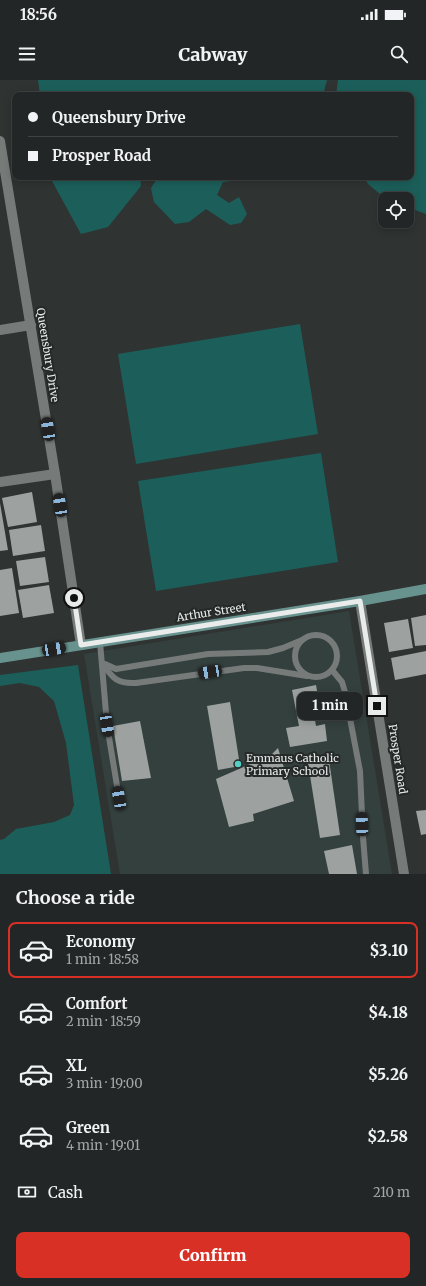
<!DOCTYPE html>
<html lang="en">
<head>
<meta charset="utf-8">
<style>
  :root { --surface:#232626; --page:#2f3232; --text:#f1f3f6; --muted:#a3a5a7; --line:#404343; --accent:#d93025 }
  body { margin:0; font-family:Merriweather,serif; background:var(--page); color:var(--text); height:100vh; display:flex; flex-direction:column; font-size:15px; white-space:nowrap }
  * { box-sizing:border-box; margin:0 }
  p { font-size:13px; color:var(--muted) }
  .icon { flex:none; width:22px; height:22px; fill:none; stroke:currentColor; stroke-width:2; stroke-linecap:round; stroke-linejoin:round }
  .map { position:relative; height:794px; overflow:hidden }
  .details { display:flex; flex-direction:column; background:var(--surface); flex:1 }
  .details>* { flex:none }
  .top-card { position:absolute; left:12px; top:12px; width:402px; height:88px; border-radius:8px; box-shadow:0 2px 10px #0003,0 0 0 1px var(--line); display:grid; align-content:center; height:88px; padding:0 16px; background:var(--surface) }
  .buttons { position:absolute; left:378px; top:112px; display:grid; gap:8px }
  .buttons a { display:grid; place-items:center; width:36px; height:36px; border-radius:8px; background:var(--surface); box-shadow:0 2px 10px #0003,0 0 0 1px var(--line); font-size:20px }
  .end { position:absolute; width:18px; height:18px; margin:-9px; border:5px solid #e9eceb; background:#111; box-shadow:0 0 0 2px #111 }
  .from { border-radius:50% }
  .bubble { position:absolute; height:28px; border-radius:8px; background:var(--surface); box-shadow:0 2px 10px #0003,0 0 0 1px var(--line); font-size:13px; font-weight:800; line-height:28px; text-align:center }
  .car { position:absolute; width:12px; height:24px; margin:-12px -6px; border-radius:5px; box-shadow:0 0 3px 1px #0007; background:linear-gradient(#222 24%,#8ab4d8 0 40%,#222 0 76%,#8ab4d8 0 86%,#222 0) }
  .top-card b { display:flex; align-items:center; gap:14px; height:38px; font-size:15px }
  .top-card b+b { border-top:1px solid var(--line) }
  .top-card i { width:10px; height:10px; background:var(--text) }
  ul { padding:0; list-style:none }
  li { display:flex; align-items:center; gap:12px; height:56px; margin:0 8px 6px; padding:0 8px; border:2px solid transparent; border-radius:8px }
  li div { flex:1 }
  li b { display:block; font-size:15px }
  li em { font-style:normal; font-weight:800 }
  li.on { border-color:var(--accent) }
  li>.icon { width:36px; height:36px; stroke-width:1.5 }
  h2 { padding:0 16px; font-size:18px; line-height:48px }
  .pay { display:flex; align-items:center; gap:10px; height:44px; padding:0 16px; font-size:15px }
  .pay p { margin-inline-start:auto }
  .action { display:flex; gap:8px; margin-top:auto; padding:8px 16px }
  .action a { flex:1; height:46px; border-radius:8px; background:var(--accent); color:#fff; font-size:16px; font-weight:800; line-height:46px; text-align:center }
  .status { display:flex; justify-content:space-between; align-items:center; height:28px; padding:0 20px; background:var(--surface); direction:ltr }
  .status svg { height:11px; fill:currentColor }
  header { display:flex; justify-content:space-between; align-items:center; height:52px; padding:0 16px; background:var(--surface); font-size:18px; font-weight:800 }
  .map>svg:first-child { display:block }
  .built { fill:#34403e }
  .green { fill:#1c5f5a }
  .building { fill:#9da2a1 }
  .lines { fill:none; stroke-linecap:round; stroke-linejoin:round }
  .lane { stroke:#767b7a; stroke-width:6 }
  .street { stroke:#767b7a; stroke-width:10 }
  .secondary { stroke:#68928e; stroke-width:10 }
  .route { stroke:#e9eceb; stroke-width:5 }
  .poi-dot { fill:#56cec3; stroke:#252928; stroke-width:1.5 }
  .labels { text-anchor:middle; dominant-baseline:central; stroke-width:4; stroke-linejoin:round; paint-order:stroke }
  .street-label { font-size:11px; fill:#e9eceb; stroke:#252928 }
  .poi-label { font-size:11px; fill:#e9eceb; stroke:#252928; text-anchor:start }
</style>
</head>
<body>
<div class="status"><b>18:56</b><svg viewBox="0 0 49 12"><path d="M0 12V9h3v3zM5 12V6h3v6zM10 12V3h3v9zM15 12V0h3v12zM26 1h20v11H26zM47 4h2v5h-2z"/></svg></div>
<header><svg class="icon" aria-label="menu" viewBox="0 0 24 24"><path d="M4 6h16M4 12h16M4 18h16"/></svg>Cabway<svg class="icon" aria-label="search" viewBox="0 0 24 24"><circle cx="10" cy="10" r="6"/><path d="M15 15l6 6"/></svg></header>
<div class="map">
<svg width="426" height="794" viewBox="0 0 426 794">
  <rect width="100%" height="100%" fill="#2f3332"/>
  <!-- built -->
  <path class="built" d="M349 531 392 794H120L84 574Z"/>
  <!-- green -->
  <g class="green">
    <path d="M38 0H327L323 15H40Z"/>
    <path d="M338 0H426V134L407 127V119H386L368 104 364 97H411V15H336Z"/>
    <path d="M52 97H140L141 106 108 147 81 154 52 101Z"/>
    <path d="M158 97H247L240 100 223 102 217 115 229 123 239 117 247 134 241 143 230 145 206 129 189 142 175 144 154 122 151 108Z"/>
    <path d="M300 244 318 354 136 384 118 274Z"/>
    <path d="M321 373 338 482 156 511 138 401Z"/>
    <path d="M78 585 111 794H0V760L4 759 16 749 54 742 70 735 74 725 66 663 54 621 39 607 20 603 0 606V595Z"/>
  </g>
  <!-- building -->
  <g class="building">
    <path d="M32 412 37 442 8 447 2 418Z"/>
    <path d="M0 423 8 470 0 471Z"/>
    <path d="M41 445 45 471 13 476 9 450Z"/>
    <path d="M45 477 49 502 20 506 16 481Z"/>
    <path d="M12 488 19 533 0 536V490Z"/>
    <path d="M49 505 54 533 23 538 18 510Z"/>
    <path d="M426 535V565L415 566 411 538Z"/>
    <path d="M408 539 413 568 389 572 384 543Z"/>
    <path d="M426 571V594L395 600 391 578Z"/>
    <path d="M316 605 318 616 301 619 303 623 312 622 316 646 325 644 327 661 290 667 286 648 299 646 292 610Z"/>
    <path d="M230 622 240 686 218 690 207 626Z"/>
    <path d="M140 641 151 698 122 701 113 646Z"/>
    <path d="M278 668 294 721 253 734 254 741 229 747 216 699 271 675Z"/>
    <path d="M329 680 340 755 320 758 308 683Z"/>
    <path d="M426 730V754L421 755 416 731Z"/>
    <path d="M352 765 357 794H329L324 771Z"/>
  </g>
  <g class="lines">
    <!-- lane -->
    <g class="lane">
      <circle cx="316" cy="576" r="21"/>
      <path d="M100 562 107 645 119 718"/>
      <path d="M102 583C113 598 116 604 136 603L244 588H257L307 596"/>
      <path d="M105 584 116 589 208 574 268 572 283 568 302 560"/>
      <path d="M332 590 342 602 345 612 360 691 363 757 366 794"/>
    </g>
    <!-- street -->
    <g class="street">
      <path d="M0 61 55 394 81 565"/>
      <path d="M0 250 31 245"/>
      <path d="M0 402 55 394"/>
      <path d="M360 521 404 794"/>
    </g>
    <!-- secondary -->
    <path class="secondary" d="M0 578 360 521 426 509"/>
  </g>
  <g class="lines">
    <!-- route -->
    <path class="route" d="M74 518 81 565 360 521 377 626"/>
  </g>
  <!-- markers -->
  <circle class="poi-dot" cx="238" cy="684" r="4"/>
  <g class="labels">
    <!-- street labels -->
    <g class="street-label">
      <text transform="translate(48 275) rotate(81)">Queensbury Drive</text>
      <text transform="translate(211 532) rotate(-9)">Arthur Street</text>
      <text transform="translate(398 679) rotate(81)">Prosper Road</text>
    </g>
    <!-- poi labels -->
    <g class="poi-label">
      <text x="246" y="678">Emmaus Catholic<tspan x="246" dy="13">Primary School</tspan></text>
    </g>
  </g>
</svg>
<div class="buttons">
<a><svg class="icon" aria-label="locate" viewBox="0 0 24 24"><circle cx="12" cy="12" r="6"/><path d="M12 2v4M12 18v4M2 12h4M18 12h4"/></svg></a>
</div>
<i class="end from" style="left:74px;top:518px"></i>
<i class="end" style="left:377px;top:626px"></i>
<div class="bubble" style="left:297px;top:612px;width:66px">1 min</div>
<i class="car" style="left:48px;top:349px;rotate:351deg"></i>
<i class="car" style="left:60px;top:425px;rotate:351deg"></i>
<i class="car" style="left:54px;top:569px;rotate:81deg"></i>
<i class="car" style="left:210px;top:592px;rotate:261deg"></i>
<i class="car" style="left:107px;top:645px;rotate:171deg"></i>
<i class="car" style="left:119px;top:718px;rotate:350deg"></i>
<i class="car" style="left:362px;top:744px;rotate:358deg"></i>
<div class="top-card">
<b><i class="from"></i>Queensbury Drive</b>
<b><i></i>Prosper Road</b>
</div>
</div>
<section class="details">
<h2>Choose a ride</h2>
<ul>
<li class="on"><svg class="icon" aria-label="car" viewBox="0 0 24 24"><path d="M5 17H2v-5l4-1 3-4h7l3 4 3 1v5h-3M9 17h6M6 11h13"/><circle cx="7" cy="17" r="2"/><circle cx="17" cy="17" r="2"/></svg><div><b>Economy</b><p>1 min · 18:58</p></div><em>$3.10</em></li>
<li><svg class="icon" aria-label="car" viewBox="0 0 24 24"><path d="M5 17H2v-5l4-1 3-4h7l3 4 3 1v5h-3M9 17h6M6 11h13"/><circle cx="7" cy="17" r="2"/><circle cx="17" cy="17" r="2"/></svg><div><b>Comfort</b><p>2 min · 18:59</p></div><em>$4.18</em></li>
<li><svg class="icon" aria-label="car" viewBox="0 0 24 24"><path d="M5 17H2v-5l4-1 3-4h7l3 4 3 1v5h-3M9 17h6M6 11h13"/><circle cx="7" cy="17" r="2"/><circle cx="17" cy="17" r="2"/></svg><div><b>XL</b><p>3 min · 19:00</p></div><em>$5.26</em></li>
<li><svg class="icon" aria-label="car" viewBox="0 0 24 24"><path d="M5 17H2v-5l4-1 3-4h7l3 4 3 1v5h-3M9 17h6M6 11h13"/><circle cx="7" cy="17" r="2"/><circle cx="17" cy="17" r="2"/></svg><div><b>Green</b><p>4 min · 19:01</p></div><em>$2.58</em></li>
</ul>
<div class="pay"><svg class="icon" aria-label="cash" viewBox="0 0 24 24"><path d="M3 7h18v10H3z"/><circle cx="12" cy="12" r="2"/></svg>Cash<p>210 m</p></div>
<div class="action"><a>Confirm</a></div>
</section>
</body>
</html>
